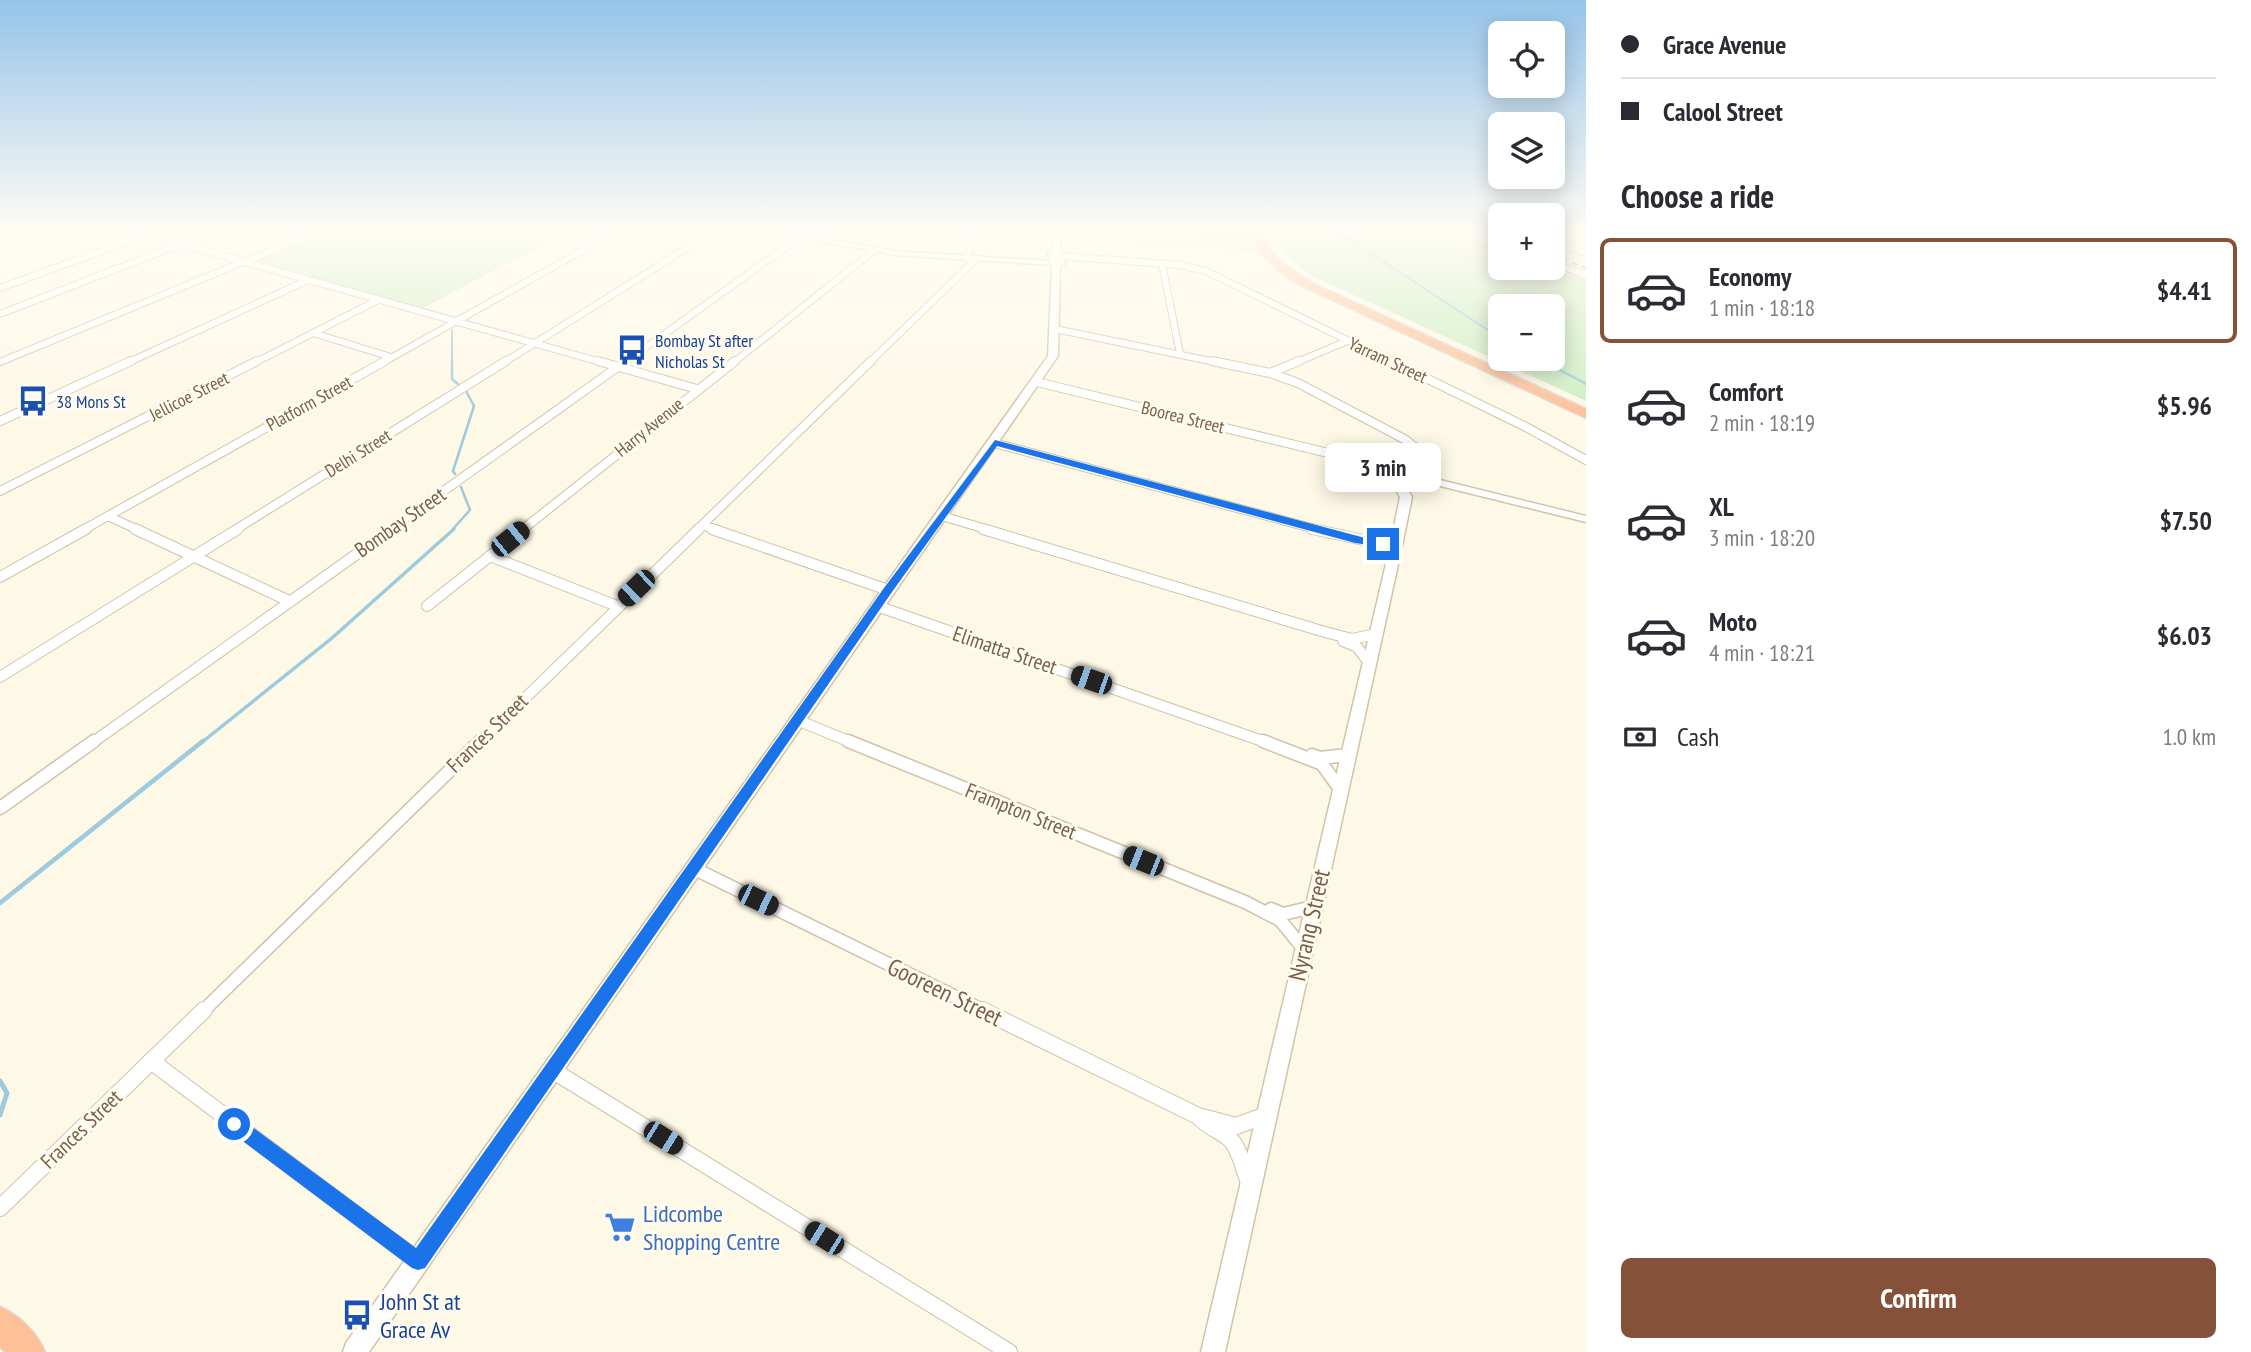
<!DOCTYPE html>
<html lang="en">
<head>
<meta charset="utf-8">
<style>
  :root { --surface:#fff; --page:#f2f2f3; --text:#2b2b33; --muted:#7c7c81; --line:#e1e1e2; --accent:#855139 }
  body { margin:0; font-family:"PT Sans Narrow",sans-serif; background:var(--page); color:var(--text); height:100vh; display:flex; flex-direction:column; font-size:26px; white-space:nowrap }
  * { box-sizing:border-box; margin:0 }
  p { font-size:23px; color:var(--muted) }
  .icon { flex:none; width:38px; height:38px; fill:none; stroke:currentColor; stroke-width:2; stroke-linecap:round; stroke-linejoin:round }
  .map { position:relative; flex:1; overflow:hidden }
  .drawer { display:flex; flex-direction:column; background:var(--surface); width:665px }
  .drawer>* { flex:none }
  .banner { display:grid; align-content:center; height:154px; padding:0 35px; background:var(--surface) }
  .buttons { position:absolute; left:1488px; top:21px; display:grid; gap:14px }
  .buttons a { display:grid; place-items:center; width:77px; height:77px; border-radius:10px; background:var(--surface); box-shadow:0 4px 18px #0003; font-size:35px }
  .end { position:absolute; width:32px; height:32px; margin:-16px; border:9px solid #1a73e8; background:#fff; box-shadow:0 0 0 4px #fff }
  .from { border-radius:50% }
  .bubble { position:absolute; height:49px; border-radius:10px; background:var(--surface); box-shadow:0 4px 18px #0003; font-size:23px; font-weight:800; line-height:49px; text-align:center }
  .car { position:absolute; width:21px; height:42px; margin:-21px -10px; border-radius:9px; box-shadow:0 0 5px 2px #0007; background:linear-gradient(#222 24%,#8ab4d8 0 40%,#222 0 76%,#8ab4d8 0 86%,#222 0) }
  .banner b { display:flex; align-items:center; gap:24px; height:66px; font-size:26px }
  .banner b+b { border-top:2px solid var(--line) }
  .banner i { width:18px; height:18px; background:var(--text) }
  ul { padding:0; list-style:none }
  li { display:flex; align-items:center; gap:21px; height:105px; margin:0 14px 10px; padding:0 21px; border:4px solid transparent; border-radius:10px }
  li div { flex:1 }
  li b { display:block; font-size:26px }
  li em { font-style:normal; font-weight:800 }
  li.on { border-color:var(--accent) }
  li>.icon { width:63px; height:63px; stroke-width:1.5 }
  h2 { padding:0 35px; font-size:32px; line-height:84px }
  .pay { display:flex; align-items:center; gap:18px; height:77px; padding:0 35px; font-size:26px }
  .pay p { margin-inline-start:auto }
  .button { display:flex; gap:14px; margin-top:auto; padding:14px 35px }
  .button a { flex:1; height:80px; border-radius:10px; background:var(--accent); color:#fff; font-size:28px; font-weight:800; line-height:80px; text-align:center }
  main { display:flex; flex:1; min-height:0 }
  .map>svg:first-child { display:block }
  .green { fill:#ceeec2; fill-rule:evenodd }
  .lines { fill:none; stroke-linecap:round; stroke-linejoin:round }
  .stream-far4 { stroke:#9dcbdd; stroke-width:2 }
  .stream-far3 { stroke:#9dcbdd; stroke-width:2.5 }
  .stream-far2 { stroke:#9dcbdd; stroke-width:3.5 }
  .stream-far1 { stroke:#9dcbdd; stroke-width:4.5 }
  .stream { stroke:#9dcbdd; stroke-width:5 }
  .building { fill:#f6dabb }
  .street-far4-casing { stroke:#d1c1aa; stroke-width:8 }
  .street-far3-casing { stroke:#d1c1aa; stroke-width:10 }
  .street-far2-casing { stroke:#d1c1aa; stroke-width:12 }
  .street-far1-casing { stroke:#d1c1aa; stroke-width:15 }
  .street-casing { stroke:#d1c1aa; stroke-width:18 }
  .secondary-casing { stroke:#d5c2a7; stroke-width:3 }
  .highway-casing { stroke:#dfd9d3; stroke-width:3 }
  .street-far4 { stroke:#fff; stroke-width:6 }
  .street-far3 { stroke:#fff; stroke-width:8 }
  .street-far2 { stroke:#fff; stroke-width:10 }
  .street-far1 { stroke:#fff; stroke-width:12 }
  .street { stroke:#fff; stroke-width:16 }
  .secondary { fill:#fff; fill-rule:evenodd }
  .highway { fill:#fec097; fill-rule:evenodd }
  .rail { stroke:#bda2ca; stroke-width:2; stroke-dasharray:6 4.5; stroke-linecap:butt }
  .route { fill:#1a73e8 }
  .labels { text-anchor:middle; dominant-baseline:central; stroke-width:6; stroke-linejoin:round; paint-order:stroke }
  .far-transit-label { font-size:18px; fill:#164399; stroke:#fffbee; text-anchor:start }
  .far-street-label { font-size:18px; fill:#7a6048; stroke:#fffbee }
  .street-label { font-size:21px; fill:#7a6048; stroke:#fffbee }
  .near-street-label { font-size:24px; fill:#7a6048; stroke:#fffbee }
  .near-shop-label { font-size:24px; fill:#366cbe; stroke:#fffbee; text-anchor:start }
  .near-transit-label { font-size:24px; fill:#164399; stroke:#fffbee; text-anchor:start }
</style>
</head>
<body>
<main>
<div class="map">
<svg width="1586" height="1352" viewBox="0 0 1586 1352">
  <rect width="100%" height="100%" fill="#fef8e6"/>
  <!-- green -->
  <g class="green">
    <path d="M333 230H570L423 308 258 261Z"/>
    <path d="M1271 230H1449L1500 250V268H1551L1586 280V401L1310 275 1281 251ZM1500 306H1552V359H1500Z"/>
    <path d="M1066 231 1254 245 1257 251 1066 238Z"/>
  </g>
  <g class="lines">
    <!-- stream-far4 -->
    <g class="stream-far4">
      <path d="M1335 230 1500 338"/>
      <path d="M452 330V363"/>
      <path d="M1539 359 1546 363"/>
    </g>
    <!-- stream-far3 -->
    <g class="stream-far3">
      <path d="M452 361V379L459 385"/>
      <path d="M1543 361 1586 384"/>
      <path d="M455 474 453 471 474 406 466 391"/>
      <path d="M452 530 470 510 461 487"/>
    </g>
    <!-- stream-far2 -->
    <path class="stream-far2" d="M201 743 332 638 454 529"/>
    <!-- stream-far1 -->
    <path class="stream-far1" d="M0 903 203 741"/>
    <!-- stream -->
    <path class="stream" d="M0 1081 7 1093 0 1115"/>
  </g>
  <!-- building -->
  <g class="building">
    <path d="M1195 230 1246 232 1250 243 1197 239Z"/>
    <path d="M1479 244 1500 251V262L1462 249Z"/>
  </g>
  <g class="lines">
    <!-- street-far4 casing -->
    <g class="street-far4-casing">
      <g id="street-far4">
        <path d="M955 230 956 233 973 235 968 258"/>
        <path d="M1456 230 1500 245"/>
        <path d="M1577 230 1586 238"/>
        <path d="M146 234 604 363"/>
        <path d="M1061 256 1181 265 1206 271 1394 363"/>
        <path d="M245 262 322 230"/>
        <path d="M1552 263 1586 275"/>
        <path d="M1162 264 1180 354"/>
        <path d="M0 288 159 230"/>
        <path d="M0 314 181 244"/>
        <path d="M1055 329 1220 363"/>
        <path d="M313 333 391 357"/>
        <path d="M0 362 243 262"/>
        <path d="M127 363 308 280"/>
        <path d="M254 363 378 300"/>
        <path d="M382 363 619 230"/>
        <path d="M503 363 716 230"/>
        <path d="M624 363 800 237"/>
        <path d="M733 363 873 251"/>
        <path d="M869 363 976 259"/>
        <path d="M1295 363 1347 341"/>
      </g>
    </g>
    <!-- street-far3 casing -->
    <g class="street-far3-casing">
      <g id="street-far3">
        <path d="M598 361 697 389"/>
        <path d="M1212 361 1270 373 1299 361"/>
        <path d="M1391 361 1526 427 1586 460"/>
        <path d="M1270 373 1298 383 1406 440 1420 452 1418 471"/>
        <path d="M1037 382 1328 453 1403 468"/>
        <path d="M0 421 131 361"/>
        <path d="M994 443 1319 530"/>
        <path d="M1407 468 1415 447"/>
        <path d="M0 491 257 361"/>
        <path d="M108 516 138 530"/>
        <path d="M942 516 989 530"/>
        <path d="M702 525 717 530"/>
        <path d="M83 530 385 361"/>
        <path d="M235 530 506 361"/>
        <path d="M389 530 626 361"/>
        <path d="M522 530 735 361"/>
        <path d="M697 530 871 361"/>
      </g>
    </g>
    <!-- street-far2 casing -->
    <g class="street-far2-casing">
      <g id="street-far2">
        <path d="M135 529 289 601"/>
        <path d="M712 529 888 590"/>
        <path d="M983 529 1325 632 1352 639 1376 634"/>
        <path d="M1312 529 1383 544 1397 540"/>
        <path d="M1370 546 1392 563"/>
        <path d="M490 556 617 606"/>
        <path d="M0 577 86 529"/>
        <path d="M427 606 524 529"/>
        <path d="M877 606 1268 743"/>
        <path d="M1343 641 1357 647 1370 664"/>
        <path d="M0 677 238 529"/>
        <path d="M797 720 853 743"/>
        <path d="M92 743 392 529"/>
        <path d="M479 743 699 529"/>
      </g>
    </g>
    <!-- street-far1 casing -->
    <g class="street-far1-casing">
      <g id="street-far1">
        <path d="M848 741 1245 902 1280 920 1303 948"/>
        <path d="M1263 741 1322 764 1340 789"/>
        <path d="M1312 755 1320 758 1347 755"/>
        <path d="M0 808 94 741"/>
        <path d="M693 868 986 1012"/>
        <path d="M1271 909 1283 914 1313 907"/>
        <path d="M202 1012 480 741"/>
      </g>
    </g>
    <!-- street casing -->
    <g class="street-casing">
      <g id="street">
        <path d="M982 1010 1198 1116 1236 1126 1266 1115"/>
        <path d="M151 1061 418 1261"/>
        <path d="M552 1070 1009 1352"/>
        <path d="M1198 1116C1210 1129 1222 1131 1231 1140 1240 1150 1244 1170 1249 1183"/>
        <path d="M0 1208 204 1010"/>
      </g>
    </g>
    <!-- secondary casing -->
    <g class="secondary-casing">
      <g id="secondary">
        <path d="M760 230H776L895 251 1049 261 1048 254 1052 251 1053 230H1061L1060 251 1066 256 1064 265 1060 267 1058 356 369 1352H343L346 1343 1048 356 1052 265 895 255Z"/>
        <path d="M1552 240 1586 251V256L1552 245Z"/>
        <path d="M1405 473 1411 476 1409 492 1412 497 1401 551 1225 1352H1201L1389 551 1400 497 1397 492 1399 476Z"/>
        <path d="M1420 475 1586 516V522L1416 480V476Z"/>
      </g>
    </g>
    <!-- highway casing -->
    <g class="highway-casing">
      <g id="highway">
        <path d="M1248 230H1258L1278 260 1310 282 1586 409V418L1302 286C1277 271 1260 257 1248 230Z"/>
        <path d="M0 1307C19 1315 37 1333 45 1352H5L0 1347Z"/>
      </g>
    </g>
    <!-- street-far4 -->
    <use href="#street-far4" class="street-far4"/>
    <!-- street-far3 -->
    <use href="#street-far3" class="street-far3"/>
    <!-- street-far2 -->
    <use href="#street-far2" class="street-far2"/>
    <!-- street-far1 -->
    <use href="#street-far1" class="street-far1"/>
    <!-- street -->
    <use href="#street" class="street"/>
    <!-- secondary -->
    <use href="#secondary" class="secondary"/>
    <!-- highway -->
    <use href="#highway" class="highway"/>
    <!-- rail -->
    <g class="rail">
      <path d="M1477 230 1500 238"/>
      <path d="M1552 256 1586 268"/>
    </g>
  </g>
  <!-- sky -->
  <linearGradient id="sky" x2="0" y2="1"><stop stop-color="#95c4e9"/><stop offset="0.55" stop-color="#fffcf4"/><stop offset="1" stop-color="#fffcf4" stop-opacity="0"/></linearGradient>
  <rect width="1586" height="419" fill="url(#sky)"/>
  <!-- route -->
  <path class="route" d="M995 440 1388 544 1383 547 1355 543 997 446 892 592 425 1268 418 1270 412 1268 228 1130 226 1124 228 1118 234 1115 240 1118 416 1248 884 588Z"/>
  <!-- icons -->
  <defs>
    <g id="bus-bare" transform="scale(2.415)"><path d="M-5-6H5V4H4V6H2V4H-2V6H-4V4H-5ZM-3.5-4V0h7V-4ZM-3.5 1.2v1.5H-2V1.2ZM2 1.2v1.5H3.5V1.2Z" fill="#1a4fb4" stroke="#fffbee" stroke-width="2.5" paint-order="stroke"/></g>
    <g id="supermarket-bare" transform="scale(2.415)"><path d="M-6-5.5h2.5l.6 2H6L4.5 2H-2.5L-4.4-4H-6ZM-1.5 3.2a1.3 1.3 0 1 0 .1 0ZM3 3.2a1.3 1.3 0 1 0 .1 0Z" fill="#3f7fe0" stroke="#fffbee" stroke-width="2.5" paint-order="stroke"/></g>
  </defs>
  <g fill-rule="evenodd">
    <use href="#bus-bare" x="632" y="350"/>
    <use href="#bus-bare" x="33" y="401"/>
    <use href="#supermarket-bare" x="620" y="1227"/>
    <use href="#bus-bare" x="357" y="1315"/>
  </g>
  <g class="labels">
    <!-- far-transit labels -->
    <g class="far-transit-label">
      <text x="655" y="340">Bombay St after<tspan x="655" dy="21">Nicholas St</tspan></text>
      <text x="56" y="401">38 Mons St</text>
    </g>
    <!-- far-street labels -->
    <g class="far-street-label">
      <text transform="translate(1388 360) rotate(25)">Yarram Street</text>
      <text transform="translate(189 396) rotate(-27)">Jellicoe Street</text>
      <text transform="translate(309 403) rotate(-29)">Platform Street</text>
      <text transform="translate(1183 417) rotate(14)">Boorea Street</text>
      <text transform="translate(649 427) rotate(-39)">Harry Avenue</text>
      <text transform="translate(358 453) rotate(-32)">Delhi Street</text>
    </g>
    <!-- street labels -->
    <g class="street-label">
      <text transform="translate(400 522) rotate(-35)">Bombay Street</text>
      <text transform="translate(1005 650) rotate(19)">Elimatta Street</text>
      <text transform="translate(487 733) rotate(-44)">Frances Street</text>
      <text transform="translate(1021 811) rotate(22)">Frampton Street</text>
      <text transform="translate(81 1129) rotate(-44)">Frances Street</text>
    </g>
    <!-- near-street labels -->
    <g class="near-street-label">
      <text transform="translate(1309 925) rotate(-77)">Nyrang Street</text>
      <text transform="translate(945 992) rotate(26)">Gooreen Street</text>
    </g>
    <!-- near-shop labels -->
    <g class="near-shop-label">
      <text x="643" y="1213">Lidcombe<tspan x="643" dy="28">Shopping Centre</tspan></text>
    </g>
    <!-- near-transit labels -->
    <g class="near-transit-label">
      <text x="380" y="1301">John St at<tspan x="380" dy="28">Grace Av</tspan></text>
    </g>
  </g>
</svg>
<div class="buttons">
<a><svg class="icon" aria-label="locate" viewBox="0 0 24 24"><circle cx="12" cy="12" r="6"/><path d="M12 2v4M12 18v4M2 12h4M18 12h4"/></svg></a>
<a><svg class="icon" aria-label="layers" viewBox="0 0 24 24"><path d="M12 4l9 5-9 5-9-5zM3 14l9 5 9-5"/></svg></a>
<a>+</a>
<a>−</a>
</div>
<i class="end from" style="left:234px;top:1124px"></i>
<i class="end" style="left:1383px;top:544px"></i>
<div class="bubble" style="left:1325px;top:443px;width:116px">3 min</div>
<i class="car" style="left:510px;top:539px;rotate:51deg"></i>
<i class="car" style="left:636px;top:588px;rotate:226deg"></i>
<i class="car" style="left:1091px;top:680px;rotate:289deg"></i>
<i class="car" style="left:1143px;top:861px;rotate:292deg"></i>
<i class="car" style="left:758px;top:900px;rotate:116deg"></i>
<i class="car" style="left:663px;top:1138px;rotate:122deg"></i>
<i class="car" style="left:824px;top:1238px;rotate:302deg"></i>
</div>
<section class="drawer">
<div class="banner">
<b><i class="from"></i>Grace Avenue</b>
<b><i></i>Calool Street</b>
</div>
<h2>Choose a ride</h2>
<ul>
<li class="on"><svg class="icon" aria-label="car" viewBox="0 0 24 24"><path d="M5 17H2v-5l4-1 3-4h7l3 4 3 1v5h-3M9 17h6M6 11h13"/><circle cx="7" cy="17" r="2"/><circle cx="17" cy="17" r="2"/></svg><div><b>Economy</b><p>1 min · 18:18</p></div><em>$4.41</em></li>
<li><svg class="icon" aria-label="car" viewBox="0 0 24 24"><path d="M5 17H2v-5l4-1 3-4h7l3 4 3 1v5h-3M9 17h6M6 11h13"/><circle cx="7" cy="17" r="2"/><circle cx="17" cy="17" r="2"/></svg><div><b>Comfort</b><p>2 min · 18:19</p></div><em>$5.96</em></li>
<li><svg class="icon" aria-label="car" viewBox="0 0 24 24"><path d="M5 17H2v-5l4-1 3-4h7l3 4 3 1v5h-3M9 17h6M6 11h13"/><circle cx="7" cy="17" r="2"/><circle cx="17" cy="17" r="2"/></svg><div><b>XL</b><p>3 min · 18:20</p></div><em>$7.50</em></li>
<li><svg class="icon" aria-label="car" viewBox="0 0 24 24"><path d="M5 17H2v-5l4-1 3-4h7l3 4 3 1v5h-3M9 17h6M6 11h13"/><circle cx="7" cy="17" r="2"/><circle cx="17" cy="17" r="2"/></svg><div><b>Moto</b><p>4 min · 18:21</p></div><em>$6.03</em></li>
</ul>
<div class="pay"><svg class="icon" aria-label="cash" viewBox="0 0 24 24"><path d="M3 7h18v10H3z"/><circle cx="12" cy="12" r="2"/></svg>Cash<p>1.0 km</p></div>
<div class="button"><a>Confirm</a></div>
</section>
</main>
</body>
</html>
